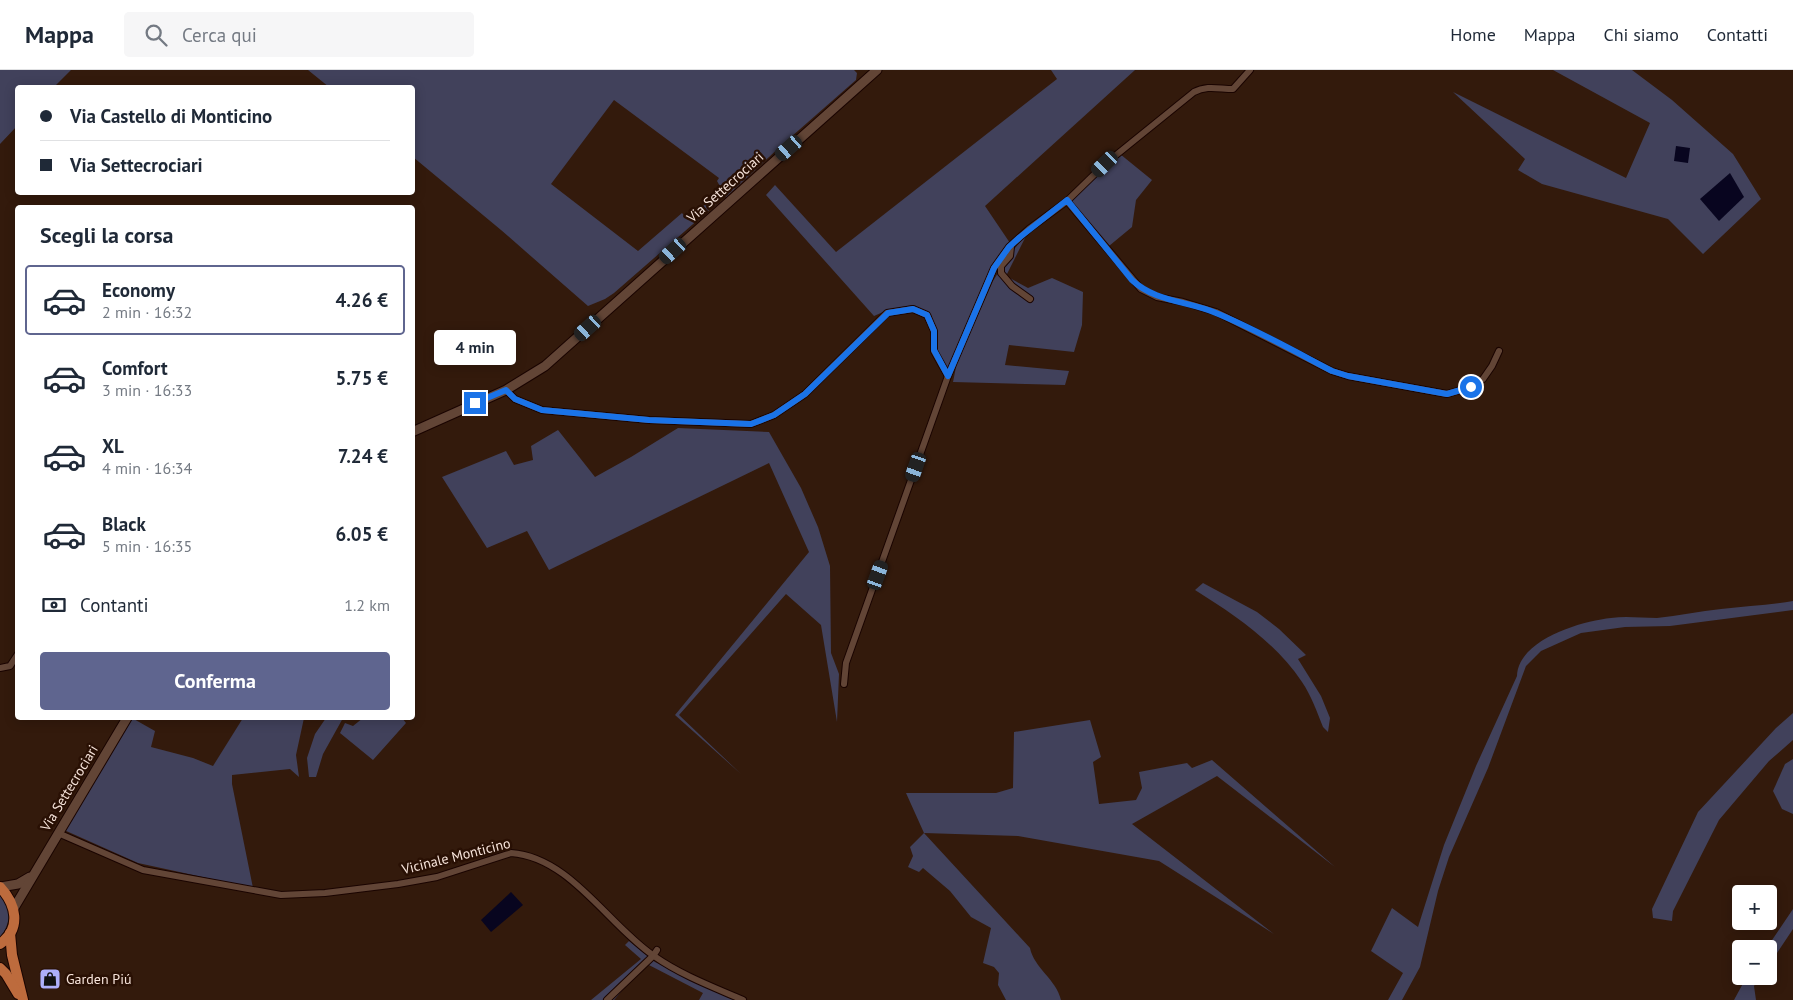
<!DOCTYPE html>
<html lang="it">
<head>
<meta charset="utf-8">
<style>
  :root { --surface:#fff; --page:#f6f6f7; --text:#1f2937; --muted:#747a83; --line:#e0e1e3; --accent:#5f658f }
  body { margin:0; font-family:"PT Sans",sans-serif; background:var(--page); color:var(--text); height:100vh; display:flex; flex-direction:column; font-size:19px; white-space:nowrap }
  * { box-sizing:border-box; margin:0 }
  p { font-size:16px; color:var(--muted) }
  .icon { flex:none; width:28px; height:28px; fill:none; stroke:currentColor; stroke-width:2; stroke-linecap:round; stroke-linejoin:round }
  .map { position:relative; flex:1; overflow:hidden }
  .sheet { position:absolute; left:15px; top:135px; width:400px; height:515px; display:flex; flex-direction:column; background:var(--surface); border-radius:5px; box-shadow:0 2px 12px #0003 }
  .sheet>* { flex:none }
  .top-card { position:absolute; left:15px; top:15px; width:400px; height:110px; border-radius:5px; box-shadow:0 2px 12px #0003; display:grid; align-content:center; height:110px; padding:0 25px; background:var(--surface) }
  .controls { position:absolute; left:1732px; top:815px; display:grid; gap:10px }
  .controls a { display:grid; place-items:center; width:45px; height:45px; border-radius:5px; background:var(--surface); box-shadow:0 2px 12px #0003; font-size:25px }
  .end { position:absolute; width:22px; height:22px; margin:-11px; border:6px solid #1a73e8; background:#fff; box-shadow:0 0 0 2px #fff }
  .from { border-radius:50% }
  .bubble { position:absolute; height:35px; border-radius:5px; background:var(--surface); box-shadow:0 2px 12px #0003; font-size:16px; font-weight:600; line-height:35px; text-align:center }
  .car { position:absolute; width:15px; height:30px; margin:-15px -8px; border-radius:6px; box-shadow:0 0 4px 1px #0007; background:linear-gradient(#222 24%,#8ab4d8 0 40%,#222 0 76%,#8ab4d8 0 86%,#222 0) }
  .top-card b { display:flex; align-items:center; gap:18px; height:48px; font-size:19px }
  .top-card b+b { border-top:1px solid var(--line) }
  .top-card i { width:12px; height:12px; background:var(--text) }
  ul { padding:0; list-style:none }
  li { display:flex; align-items:center; gap:15px; height:70px; margin:0 10px 8px; padding:0 15px; border:2px solid transparent; border-radius:5px }
  li div { flex:1 }
  li b { display:block; font-size:19px }
  li em { font-style:normal; font-weight:600 }
  li.active { border-color:var(--accent) }
  li>.icon { width:45px; height:45px; stroke-width:1.5 }
  h2 { padding:0 25px; font-size:22px; line-height:60px }
  .pay { display:flex; align-items:center; gap:12px; height:55px; padding:0 25px; font-size:19px }
  .pay p { margin-inline-start:auto }
  .cta { display:flex; gap:10px; margin-top:auto; padding:10px 25px }
  .cta a { flex:1; height:58px; border-radius:5px; background:var(--accent); color:#fff; font-size:20px; font-weight:600; line-height:58px; text-align:center }
  header { display:flex; align-items:center; gap:30px; box-sizing:border-box; height:70px; padding:0 25px; background:var(--surface); border-bottom:1px solid var(--line) }
  header strong { font-size:24px }
  nav { display:flex; gap:28px; margin-inline-start:auto; font-size:18px }
  .search { width:350px; height:45px; background:var(--page); display:flex; align-items:center; gap:12px; box-sizing:border-box; padding:0 18px; border-radius:5px; color:var(--muted); font-size:19px }
  .map>svg:first-child { display:block }
  .green { fill:#41415b }
  .water { fill:#08051f }
  .lines { fill:none; stroke-linecap:round; stroke-linejoin:round }
  .minor-casing { stroke:#1a0400; stroke-width:8 }
  .secondary-casing { stroke:#1a0400; stroke-width:11 }
  .primary-casing { stroke:#1a0400; stroke-width:12 }
  .minor { stroke:#624536; stroke-width:6 }
  .secondary { stroke:#624536; stroke-width:9 }
  .primary { stroke:#bd6b3d; stroke-width:10 }
  .route { stroke:#1a73e8; stroke-width:6 }
  .labels { text-anchor:middle; dominant-baseline:central; stroke-width:5; stroke-linejoin:round; paint-order:stroke }
  .street-label { font-size:14px; fill:#f7e4db; stroke:#291004 }
  .poi-label { font-size:14px; fill:#f7e4db; stroke:#291004; text-anchor:start }
</style>
</head>
<body>
<header>
<strong>Mappa</strong>
<div class="search"><svg class="icon" aria-label="search" viewBox="0 0 24 24"><circle cx="10" cy="10" r="6"/><path d="M15 15l6 6"/></svg>Cerca qui</div>
<nav><a>Home</a><a>Mappa</a><a>Chi siamo</a><a>Contatti</a></nav>
</header>
<div class="map">
<svg width="1793" height="930" viewBox="0 0 1793 930">
  <rect width="100%" height="100%" fill="#331a0c"/>
  <!-- green -->
  <g class="green">
    <path d="M0 0H71L54 17 18 18 17 56 0 74Z"/>
    <path d="M308 0H854L857 3 856 10 783 74 726 127 717 111 719 108 614 30 551 114 638 181 682 143 688 150 712 128 716 134 614 223 605 229 588 236 501 160 413 87 412 18 329 17Z"/>
    <path d="M1051 0H1135L985 136 1010 173 980 222 948 300 937 281V266L931 244 913 235 890 239 874 246 766 125 775 115 836 182 1057 9Z"/>
    <path d="M1553 0H1632L1672 30 1733 84 1761 129 1703 184 1668 149 1542 114 1518 100 1525 89 1453 22 1626 108 1650 53Z"/>
    <path d="M1120 84 1152 110 1136 130 1132 157 1109 176 1066 132Z"/>
    <path d="M1027 164 1006 206 1028 218 1052 208 1083 222 1082 255 1074 282 1009 275 1005 295 1069 301 1065 315 953 312 957 292 993 211 1009 185Z"/>
    <path d="M678 358 769 362 801 418 818 457 830 496 831 583 839 604 837 652 821 555 786 524 679 645 741 704 675 645 809 482 769 393 549 500 527 461 487 478 442 407 506 381 514 395 533 390 531 376 558 360 595 407 631 387Z"/>
    <path d="M1203 513 1257 542 1279 559 1306 585 1298 589 1321 626 1330 648 1328 662 1323 657C1317 642 1311 625 1302 612 1275 572 1235 545 1195 520Z"/>
    <path d="M1793 531V540L1670 556 1625 557 1581 563 1541 581 1526 596 1488 698 1449 787 1438 821 1420 897 1402 930H1388L1403 903 1371 881 1392 838 1418 857 1444 775 1476 696 1517 606C1518 570 1581 551 1611 548 1626 546 1641 548 1657 548 1678 546 1700 541 1721 539 1745 536 1769 535 1793 531Z"/>
    <path d="M1793 643V670L1769 691 1719 750 1673 841 1672 851 1653 848 1652 839 1698 742 1776 658Z"/>
    <path d="M132 648 155 661 151 677 193 688 213 696 243 648H304L296 685 299 707 290 699 232 705V714L253 818 138 793 64 760Z"/>
    <path d="M326 648H343L323 684 316 707H309L307 688 315 664Z"/>
    <path d="M363 648H402L406 653 373 690 340 663 345 653 353 656Z"/>
    <path d="M1090 650 1101 687 1093 692 1099 734 1136 730 1142 718 1139 702 1187 693 1192 698 1212 690 1335 797 1217 706 1132 754 1274 864 1159 791 1018 766 924 763 1030 878C1034 898 1056 909 1061 930H1006L998 915 999 903 994 897 983 893 991 858 971 847 950 821 923 798 919 802 908 797 913 786 910 777 924 763 906 723H996L1013 718 1014 662Z"/>
    <path d="M1793 689V744L1782 739 1773 721 1785 694Z"/>
    <path d="M0 824C12 838 11 854 0 867Z"/>
    <path d="M1793 839V859L1769 895V879H1766Z"/>
    <path d="M629 871 655 892 735 930H699L703 923 647 894 643 896 614 930H591L641 889 625 875Z"/>
    <path d="M1747 906H1761L1754 916 1756 930H1734Z"/>
  </g>
  <!-- water -->
  <g class="water">
    <path d="M1676 76 1690 78 1688 93 1674 91Z"/>
    <path d="M1730 103 1744 127 1719 151 1700 129Z"/>
    <path d="M511 822 523 835 491 862 481 850Z"/>
  </g>
  <g class="lines">
    <!-- minor casing -->
    <g class="minor-casing">
      <g id="minor">
        <path d="M1067 131 1141 219 1157 227 1183 232 1216 242 1332 301 1348 306 1447 324 1471 317 1483 309 1492 296 1499 281"/>
        <path d="M1011 177 1010 186 1001 196V203L1012 216 1030 229"/>
        <path d="M506 320 515 329 542 340 649 350 751 354 774 345 805 324 887 243 913 239 927 245 934 261V281L948 306"/>
        <path d="M0 598 10 596 18 584"/>
        <path d="M844 614 846 593 948 306 994 198 1009 177 1029 159 1067 131 1105 94 1194 22C1207 15 1219 19 1233 19L1250 0"/>
        <path d="M58 763 143 800 281 825 325 823 398 814 437 807 511 783C570 787 608 855 654 886 681 905 713 917 743 930"/>
        <path d="M607 930 653 886 657 880"/>
      </g>
    </g>
    <!-- secondary casing -->
    <g class="secondary-casing">
      <g id="secondary">
        <path d="M412 362 506 320 545 296 877 0"/>
        <path d="M0 817 18 814 30 807"/>
        <path d="M14 838 127 648"/>
      </g>
    </g>
    <!-- primary casing -->
    <g class="primary-casing">
      <g id="primary">
        <path d="M0 817C16 834 22 858 0 874"/>
        <path d="M10 863 12 885 23 930"/>
        <path d="M0 898 6 904 18 924"/>
      </g>
    </g>
    <!-- minor -->
    <use href="#minor" class="minor"/>
    <!-- secondary -->
    <use href="#secondary" class="secondary"/>
    <!-- primary -->
    <use href="#primary" class="primary"/>
  </g>
  <g class="lines">
    <!-- route -->
    <path class="route" d="M475 333 506 320 515 329 542 340 649 350 751 354 774 345 805 324 888 243 913 239 927 245 934 261V280L948 306 994 198 1009 177 1020 167 1067 130 1132 210C1155 232 1188 231 1216 243 1255 259 1294 281 1332 301L1348 306 1447 324 1471 317"/>
  </g>
  <!-- icons -->
  <defs>
    <g id="shop-square" transform="scale(1.125)"><rect x="-9" y="-9" width="18" height="18" rx="4" fill="#adaffb" stroke="#291004"/><path d="M-5-2.5h2.3a2.7 3.5 0 0 1 5.4 0H5L5.5 6h-11ZM-1.5-2.5h3a1.5 2.3 0 0 0-3 0Z" fill="#111"/></g>
  </defs>
  <g fill-rule="evenodd">
    <use href="#shop-square" x="50" y="909"/>
  </g>
  <g class="labels">
    <!-- street labels -->
    <g class="street-label">
      <text transform="translate(725 117) rotate(-42)">Via Settecrociari</text>
      <text transform="translate(69 718) rotate(-59)">Via Settecrociari</text>
      <text transform="translate(456 786) rotate(-14)">Vicinale Monticino</text>
    </g>
    <!-- poi labels -->
    <g class="poi-label">
      <text x="66" y="909">Garden Piú</text>
    </g>
  </g>
</svg>
<div class="controls">
<a>+</a>
<a>−</a>
</div>
<i class="end from" style="left:1471px;top:317px"></i>
<i class="end" style="left:475px;top:333px"></i>
<div class="bubble" style="left:434px;top:260px;width:82px">4 min</div>
<i class="car" style="left:789px;top:78px;rotate:229deg"></i>
<i class="car" style="left:1105px;top:94px;rotate:226deg"></i>
<i class="car" style="left:673px;top:181px;rotate:228deg"></i>
<i class="car" style="left:588px;top:258px;rotate:228deg"></i>
<i class="car" style="left:916px;top:397px;rotate:199deg"></i>
<i class="car" style="left:878px;top:505px;rotate:20deg"></i>
<div class="top-card">
<b><i class="from"></i>Via Castello di Monticino</b>
<b><i></i>Via Settecrociari</b>
</div>
<section class="sheet">
<h2>Scegli la corsa</h2>
<ul>
<li class="active"><svg class="icon" aria-label="car" viewBox="0 0 24 24"><path d="M5 17H2v-5l4-1 3-4h7l3 4 3 1v5h-3M9 17h6M6 11h13"/><circle cx="7" cy="17" r="2"/><circle cx="17" cy="17" r="2"/></svg><div><b>Economy</b><p>2 min · 16:32</p></div><em>4.26 €</em></li>
<li><svg class="icon" aria-label="car" viewBox="0 0 24 24"><path d="M5 17H2v-5l4-1 3-4h7l3 4 3 1v5h-3M9 17h6M6 11h13"/><circle cx="7" cy="17" r="2"/><circle cx="17" cy="17" r="2"/></svg><div><b>Comfort</b><p>3 min · 16:33</p></div><em>5.75 €</em></li>
<li><svg class="icon" aria-label="car" viewBox="0 0 24 24"><path d="M5 17H2v-5l4-1 3-4h7l3 4 3 1v5h-3M9 17h6M6 11h13"/><circle cx="7" cy="17" r="2"/><circle cx="17" cy="17" r="2"/></svg><div><b>XL</b><p>4 min · 16:34</p></div><em>7.24 €</em></li>
<li><svg class="icon" aria-label="car" viewBox="0 0 24 24"><path d="M5 17H2v-5l4-1 3-4h7l3 4 3 1v5h-3M9 17h6M6 11h13"/><circle cx="7" cy="17" r="2"/><circle cx="17" cy="17" r="2"/></svg><div><b>Black</b><p>5 min · 16:35</p></div><em>6.05 €</em></li>
</ul>
<div class="pay"><svg class="icon" aria-label="cash" viewBox="0 0 24 24"><path d="M3 7h18v10H3z"/><circle cx="12" cy="12" r="2"/></svg>Contanti<p>1.2 km</p></div>
<div class="cta"><a>Conferma</a></div>
</section>
</div>
</body>
</html>
